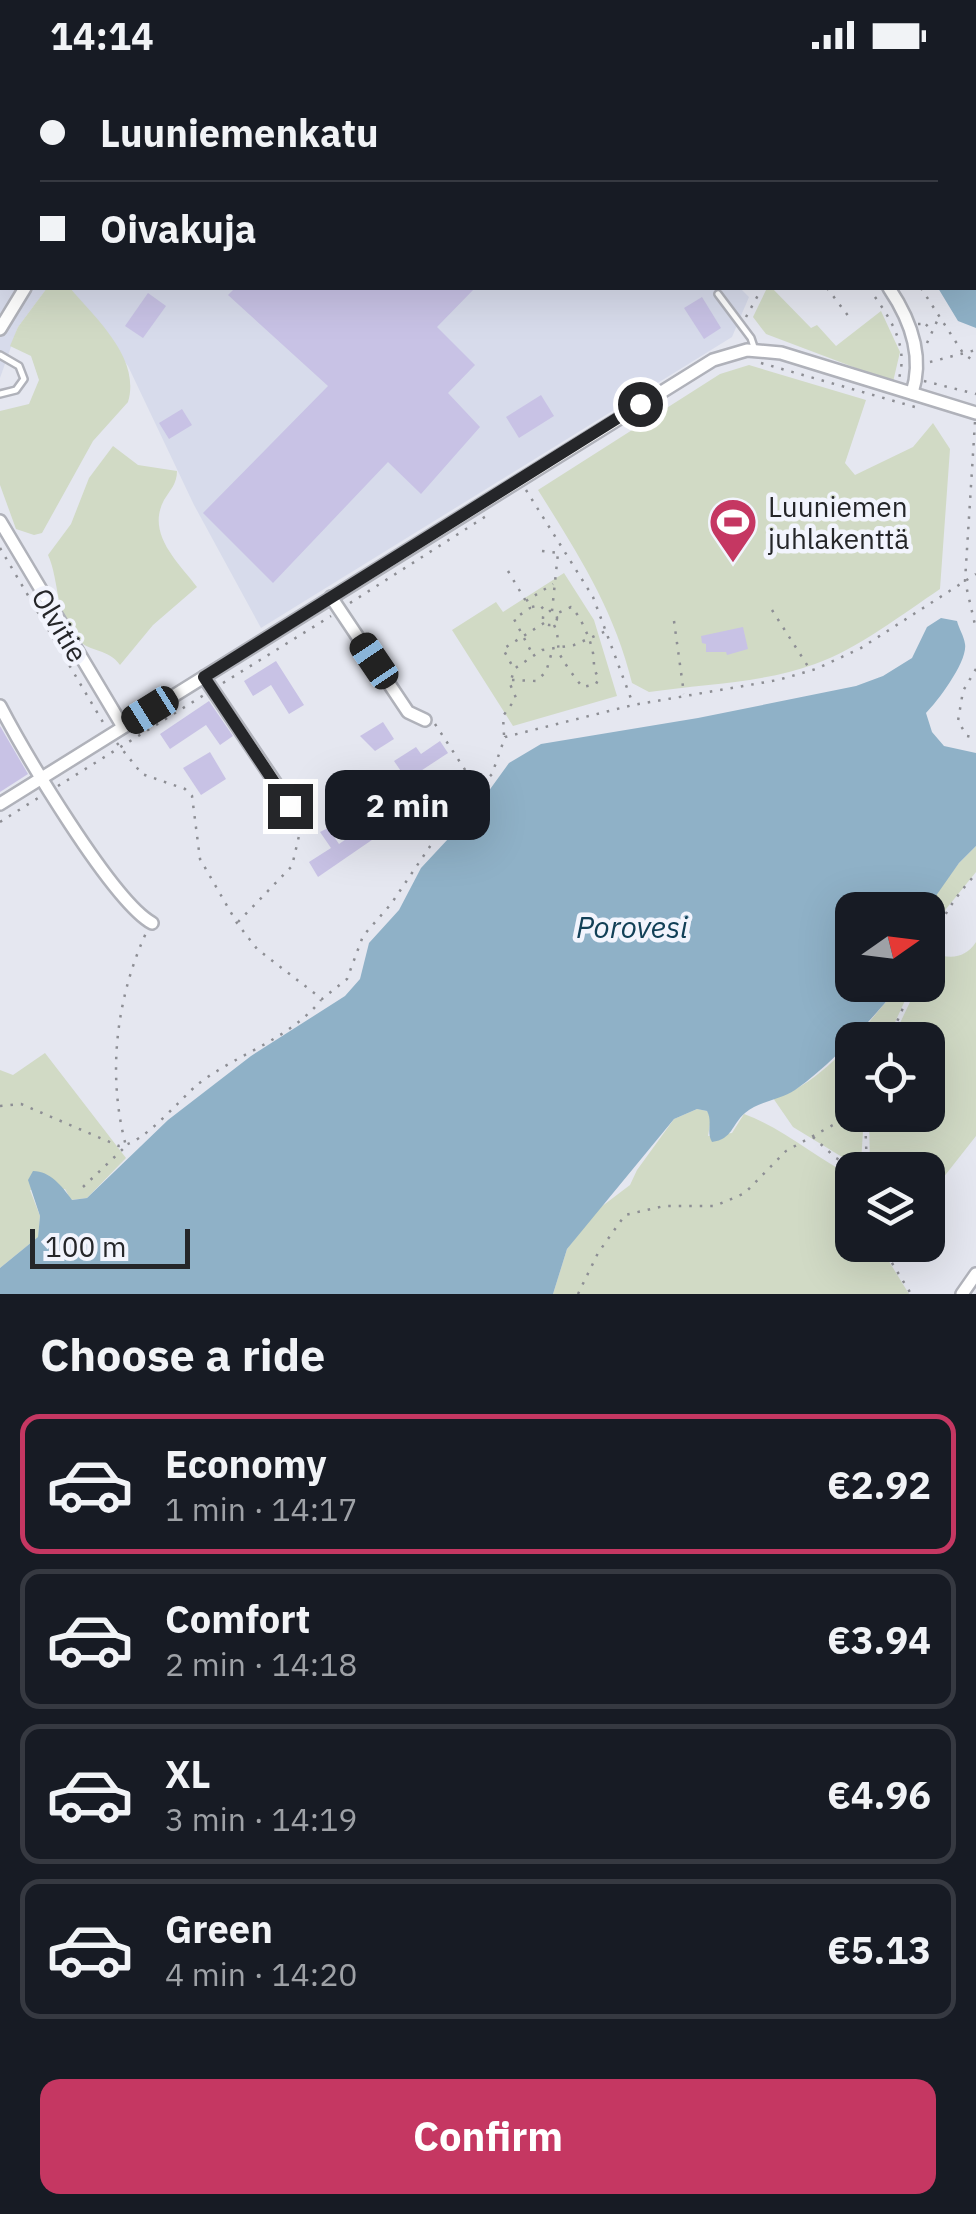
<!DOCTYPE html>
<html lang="en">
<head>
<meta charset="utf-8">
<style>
  :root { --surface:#171b24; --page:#242831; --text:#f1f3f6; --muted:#9ea1a6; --line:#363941; --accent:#c53762 }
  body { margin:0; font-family:"IBM Plex Sans",sans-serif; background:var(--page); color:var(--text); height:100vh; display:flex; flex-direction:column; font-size:38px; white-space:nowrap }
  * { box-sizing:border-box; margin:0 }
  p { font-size:32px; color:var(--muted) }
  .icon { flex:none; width:55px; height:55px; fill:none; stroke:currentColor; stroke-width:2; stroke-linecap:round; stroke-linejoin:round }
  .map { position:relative; height:1224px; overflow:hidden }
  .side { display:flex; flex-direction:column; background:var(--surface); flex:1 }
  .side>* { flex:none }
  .banner { position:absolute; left:0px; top:0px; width:978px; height:220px; box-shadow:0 10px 40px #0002; display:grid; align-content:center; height:220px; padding:0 40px; background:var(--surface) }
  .needle { width:65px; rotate:76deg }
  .buttons { position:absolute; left:835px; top:822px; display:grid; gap:20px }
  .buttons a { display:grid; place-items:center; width:110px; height:110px; border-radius:20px; background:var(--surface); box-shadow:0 10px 40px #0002; font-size:50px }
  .scale { position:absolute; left:30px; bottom:25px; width:160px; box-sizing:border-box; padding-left:10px; border:5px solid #252629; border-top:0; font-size:28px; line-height:35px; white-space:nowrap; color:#252629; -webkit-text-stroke:8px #f2f4fd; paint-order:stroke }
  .end { position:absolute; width:45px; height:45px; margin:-22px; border:12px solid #252629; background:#fff; box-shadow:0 0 0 5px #fff }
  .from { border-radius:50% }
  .bubble { position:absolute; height:70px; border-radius:20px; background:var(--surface); box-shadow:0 10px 40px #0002; font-size:32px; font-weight:800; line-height:70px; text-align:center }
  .car { position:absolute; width:30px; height:60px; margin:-30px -15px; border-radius:12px; box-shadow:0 0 8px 2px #0007; background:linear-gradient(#222 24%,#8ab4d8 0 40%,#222 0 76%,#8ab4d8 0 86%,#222 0) }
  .banner b { display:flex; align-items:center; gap:35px; height:95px; font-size:38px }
  .banner b+b { border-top:2px solid var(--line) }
  .banner i { width:25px; height:25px; background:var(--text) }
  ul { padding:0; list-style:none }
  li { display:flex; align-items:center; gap:30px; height:140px; margin:0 20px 15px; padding:0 20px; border:5px solid var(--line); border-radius:20px }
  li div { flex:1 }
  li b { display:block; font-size:38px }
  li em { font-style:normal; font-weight:800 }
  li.selected { border-color:var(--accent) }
  li>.icon { width:90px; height:90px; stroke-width:1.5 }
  h2 { padding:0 40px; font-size:45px; line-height:120px }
  .cta { display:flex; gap:20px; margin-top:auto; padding:20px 40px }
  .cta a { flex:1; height:115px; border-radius:20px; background:var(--accent); color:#fff; font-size:40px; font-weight:800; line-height:115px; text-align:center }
  .status { display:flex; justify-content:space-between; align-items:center; height:70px; padding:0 50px; background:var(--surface); direction:ltr }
  .status svg { height:28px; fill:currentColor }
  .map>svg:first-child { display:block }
  .built { fill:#d7dbeb }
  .green { fill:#d1dac5 }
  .water { fill:#8fb1c7 }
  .building { fill:#c8c2e5 }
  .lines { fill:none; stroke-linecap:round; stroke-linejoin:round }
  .service-casing { stroke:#b0b2ba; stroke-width:10 }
  .minor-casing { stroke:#b0b2ba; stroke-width:16 }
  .path { stroke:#8d8e94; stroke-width:2.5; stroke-dasharray:2.5 8; stroke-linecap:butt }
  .service { stroke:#fff; stroke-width:5 }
  .minor { stroke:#fff; stroke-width:11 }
  .route { stroke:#252629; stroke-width:12 }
  .labels { text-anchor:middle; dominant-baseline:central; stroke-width:9; stroke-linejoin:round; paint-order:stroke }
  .poi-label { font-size:28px; fill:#252629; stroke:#f2f4fd; text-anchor:start }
  .street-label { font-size:28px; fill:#252629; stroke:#f2f4fd }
  .water-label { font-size:30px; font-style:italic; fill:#124057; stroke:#f2f4fd }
</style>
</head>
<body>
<div class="status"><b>14:14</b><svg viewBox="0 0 49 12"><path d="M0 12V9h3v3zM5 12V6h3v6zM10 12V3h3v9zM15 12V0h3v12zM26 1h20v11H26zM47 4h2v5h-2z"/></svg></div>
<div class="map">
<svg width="976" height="1224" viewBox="0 0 976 1224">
  <rect width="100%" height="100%" fill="#e5e7f0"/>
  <!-- built -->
  <g class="built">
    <path d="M0 0 83 2H2V218H47L18 257 0 308Z"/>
    <path d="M169 0H661L663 2H170Z"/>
    <path d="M70 218H740L749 227 732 267 261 558 194 435 128 296Z"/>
  </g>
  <!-- green -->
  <g class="green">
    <path d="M47 218H70C96 249 141 288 128 332L93 371 42 463 34 465 16 459 0 415V341L29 334 39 310 31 286 10 276 18 257Z"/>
    <path d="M767 218H772L811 258 817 255 836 276 881 241 900 282 893 312 766 264 753 247Z"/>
    <path d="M749 295 866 330 845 393 855 405 913 377 933 353 950 379 940 519C904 543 856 580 815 594 764 613 703 614 649 622L632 613C614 539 578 484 538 420L720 304Z"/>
    <path d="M113 376 138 395 177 401C177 414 170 420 164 430 146 464 178 492 197 517L153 555 120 595C109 579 90 582 78 570 55 550 60 511 48 485L71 454 89 408Z"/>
    <path d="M564 503 594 550 617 626 513 656 452 560 496 532 503 542Z"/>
    <path d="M976 776V802L946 839 928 880V834L959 793Z"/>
    <path d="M976 872V1066L928 1127V1100H870L869 1045H928V970H892L918 915H928V894L932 881C948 891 966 888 976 872Z"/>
    <path d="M901 915H912L887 970H852V1045H864L861 1093 847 1090 793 1057 773 1028C826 1014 865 954 901 915Z"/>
    <path d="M45 983 126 1088 87 1128 71 1130 65 1119 30 1120 40 1146 38 1167 0 1198V1000L13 1005Z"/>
    <path d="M697 1039 707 1041 711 1048 708 1066 732 1063 744 1044C783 1058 815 1087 852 1106V1175H879L909 1224H553L567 1179 597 1140 630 1115 637 1100 674 1049Z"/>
  </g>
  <!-- water -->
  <g class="water">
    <path d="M698 0H976V258L958 251 938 218H975V2Z"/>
    <path d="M941 548 957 551C959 559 964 566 965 574 968 591 938 631 926 643L932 662 944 676 976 683V776L959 793 926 840H852V915H901C867 953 836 991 795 1020 780 1030 759 1031 745 1043 731 1055 733 1069 712 1072 706 1062 713 1052 707 1041L697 1039 674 1049 567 1179 553 1224H0V1198L38 1167 40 1146 28 1110 33 1101C50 1101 62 1116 72 1130L87 1128 168 1050 251 986 345 926 360 909 369 873 399 840 421 798 475 740 509 693 541 674 698 648 856 616 883 606 912 588 927 557Z"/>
  </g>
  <!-- building -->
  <g class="building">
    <path d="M235 218H475L437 257 475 295 448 323 480 357 421 424 388 392 273 513 203 443 328 316 228 225Z"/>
    <path d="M148 223 166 236 143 268 125 256Z"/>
    <path d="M702 227 721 258 704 269 684 238Z"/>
    <path d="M541 325 554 346 519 368 506 347Z"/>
    <path d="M182 339 192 355 169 369 159 353Z"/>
    <path d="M743 557 748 579 727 585 726 582H706V574L702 573 701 566Z"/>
    <path d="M276 591 304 635 289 644 271 615 253 626 244 611Z"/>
    <path d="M209 631 233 666 220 675 206 655 170 679 160 664Z"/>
    <path d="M383 652 394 669 375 681 360 666Z"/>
    <path d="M0 656 28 704 0 722Z"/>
    <path d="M440 671 448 683 407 710 394 691 416 677 421 684Z"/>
    <path d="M210 682 226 709 201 725 183 698Z"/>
    <path d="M371 746 382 763 318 807 309 792 331 778 320 762 328 758 339 774 352 765 349 760Z"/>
  </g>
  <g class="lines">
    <!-- service casing -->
    <g class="service-casing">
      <g id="service">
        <path d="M185 0V2"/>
        <path d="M240 0 251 2"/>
        <path d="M0 74 2 78"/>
        <path d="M718 224 751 268 754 277"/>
        <path d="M0 285 19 296 24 309 16 320 0 324"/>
      </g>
    </g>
    <!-- minor casing -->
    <g class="minor-casing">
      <g id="minor">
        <path d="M889 218C910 249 924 286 912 323"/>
        <path d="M0 259 25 218"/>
        <path d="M0 451 123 657"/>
        <path d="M331 527 408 642 425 650"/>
        <path d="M204 607 291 736 308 744"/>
        <path d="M0 636C24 682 112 831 152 853"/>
        <path d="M0 734 713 290 747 280 781 283 976 343"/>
        <path d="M962 1224 976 1204"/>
      </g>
    </g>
    <!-- path -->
    <g class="path">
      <path d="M677 0 679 2"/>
      <path d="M827 218 849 247"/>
      <path d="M921 218 963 283 976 293"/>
      <path d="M875 227C892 251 908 277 899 308"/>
      <path d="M746 247 762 218"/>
      <path d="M918 254H928L922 260"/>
      <path d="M927 273 938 249"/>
      <path d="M930 292 976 280"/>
      <path d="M761 293 922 339"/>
      <path d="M924 311 976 324"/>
      <path d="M975 352 965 511 976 559"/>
      <path d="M526 420 593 527 633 634"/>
      <path d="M0 478 104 654"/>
      <path d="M542 481 558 483"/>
      <path d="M508 501 530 538 514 549 533 585"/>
      <path d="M526 531 553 514"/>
      <path d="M350 533 491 443"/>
      <path d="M532 537 540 535 545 541"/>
      <path d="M772 540 809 598"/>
      <circle cx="550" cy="548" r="7"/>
      <path d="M552 541 558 483"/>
      <path d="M674 551 684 624"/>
      <path d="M544 553 503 579 514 599 542 580 574 575 606 561"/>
      <path d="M554 555C559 565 557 571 559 582 559 586 579 614 583 617L596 614 599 608C592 598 595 595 593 583 591 570 580 545 571 537L556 544"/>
      <path d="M976 599 963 621 958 651 967 666 976 668"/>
      <path d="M512 610 536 611 546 602 551 585 557 582"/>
      <path d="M223 613 331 546"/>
      <path d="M435 654 479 721"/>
      <path d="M504 665 503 646 516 628 510 614 514 600"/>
      <path d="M117 673 142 704 185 719 192 726 200 789 237 853 257 879 322 929 347 909 363 866 391 834 437 766 492 704 505 667 633 635 778 610 816 599 861 578 976 504"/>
      <path d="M58 716 204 625"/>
      <path d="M0 752 38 728"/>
      <path d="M238 852 292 796 302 753"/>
      <path d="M928 882C939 852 954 827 976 804"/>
      <path d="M889 970 913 915"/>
      <path d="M0 1036 21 1034 119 1076C143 1075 179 1030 198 1014 237 984 290 969 321 930"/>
      <path d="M865 1045 867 1100"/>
      <path d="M813 1067 836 1088 857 1100"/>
      <path d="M83 1117 126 1076C107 1005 116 929 146 863"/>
      <path d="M881 1175 911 1224"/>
      <path d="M578 1224 598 1183 625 1145 664 1136H715L745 1123 786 1081 842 1050 852 1036"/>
    </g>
    <!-- service -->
    <use href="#service" class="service"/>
    <!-- minor -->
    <use href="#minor" class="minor"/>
  </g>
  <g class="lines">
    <!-- route -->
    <path class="route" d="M290 736 204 607 640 334"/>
  </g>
  <!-- icons -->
  <defs>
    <g id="stadium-pin" transform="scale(2.5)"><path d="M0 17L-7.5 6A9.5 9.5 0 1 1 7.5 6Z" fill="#c53762" stroke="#f2f4fd"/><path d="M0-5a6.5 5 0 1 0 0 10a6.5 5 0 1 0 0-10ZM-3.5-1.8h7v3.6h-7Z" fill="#fff"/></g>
  </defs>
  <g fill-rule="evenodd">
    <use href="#stadium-pin" x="733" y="452"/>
  </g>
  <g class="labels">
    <!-- poi labels -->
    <g class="poi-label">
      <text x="768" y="436">Luuniemen<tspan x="768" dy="32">juhlakenttä</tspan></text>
    </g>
    <!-- street labels -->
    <g class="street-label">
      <text transform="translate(60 555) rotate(59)">Olvitie</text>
    </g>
    <!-- water labels -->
    <g class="water-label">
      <text x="632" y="856">Porovesi</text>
    </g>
  </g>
</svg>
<div class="buttons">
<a><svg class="needle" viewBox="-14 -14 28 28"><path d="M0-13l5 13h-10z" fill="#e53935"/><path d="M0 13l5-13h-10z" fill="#9ea1a6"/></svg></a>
<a><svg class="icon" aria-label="locate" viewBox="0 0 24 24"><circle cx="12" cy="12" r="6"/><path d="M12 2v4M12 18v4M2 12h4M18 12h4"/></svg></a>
<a><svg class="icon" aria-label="layers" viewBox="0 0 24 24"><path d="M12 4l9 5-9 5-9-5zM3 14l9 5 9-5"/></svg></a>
</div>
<div class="scale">100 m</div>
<i class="end from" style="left:640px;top:334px"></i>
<i class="end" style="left:290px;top:736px"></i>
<div class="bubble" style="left:325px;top:700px;width:165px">2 min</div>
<i class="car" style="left:374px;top:591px;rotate:326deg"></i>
<i class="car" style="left:150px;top:640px;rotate:238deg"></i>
<div class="banner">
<b><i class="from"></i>Luuniemenkatu</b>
<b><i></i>Oivakuja</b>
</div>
</div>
<section class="side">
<h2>Choose a ride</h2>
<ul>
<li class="selected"><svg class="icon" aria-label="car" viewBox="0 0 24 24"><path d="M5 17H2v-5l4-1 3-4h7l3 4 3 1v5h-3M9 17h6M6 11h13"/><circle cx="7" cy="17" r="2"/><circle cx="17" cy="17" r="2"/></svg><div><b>Economy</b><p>1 min · 14:17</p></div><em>€2.92</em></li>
<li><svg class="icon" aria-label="car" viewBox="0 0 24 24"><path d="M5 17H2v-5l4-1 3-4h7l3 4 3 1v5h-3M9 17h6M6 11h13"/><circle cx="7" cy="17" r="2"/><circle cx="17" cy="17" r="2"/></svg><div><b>Comfort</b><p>2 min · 14:18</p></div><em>€3.94</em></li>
<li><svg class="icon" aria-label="car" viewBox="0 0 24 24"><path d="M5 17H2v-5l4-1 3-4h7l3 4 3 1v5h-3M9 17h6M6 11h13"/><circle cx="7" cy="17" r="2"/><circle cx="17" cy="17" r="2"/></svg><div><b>XL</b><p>3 min · 14:19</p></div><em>€4.96</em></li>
<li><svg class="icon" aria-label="car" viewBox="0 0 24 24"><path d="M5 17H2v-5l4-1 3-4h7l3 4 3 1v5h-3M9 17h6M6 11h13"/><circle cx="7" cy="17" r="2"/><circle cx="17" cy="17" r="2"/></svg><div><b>Green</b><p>4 min · 14:20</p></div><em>€5.13</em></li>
</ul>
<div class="cta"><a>Confirm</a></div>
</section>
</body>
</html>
